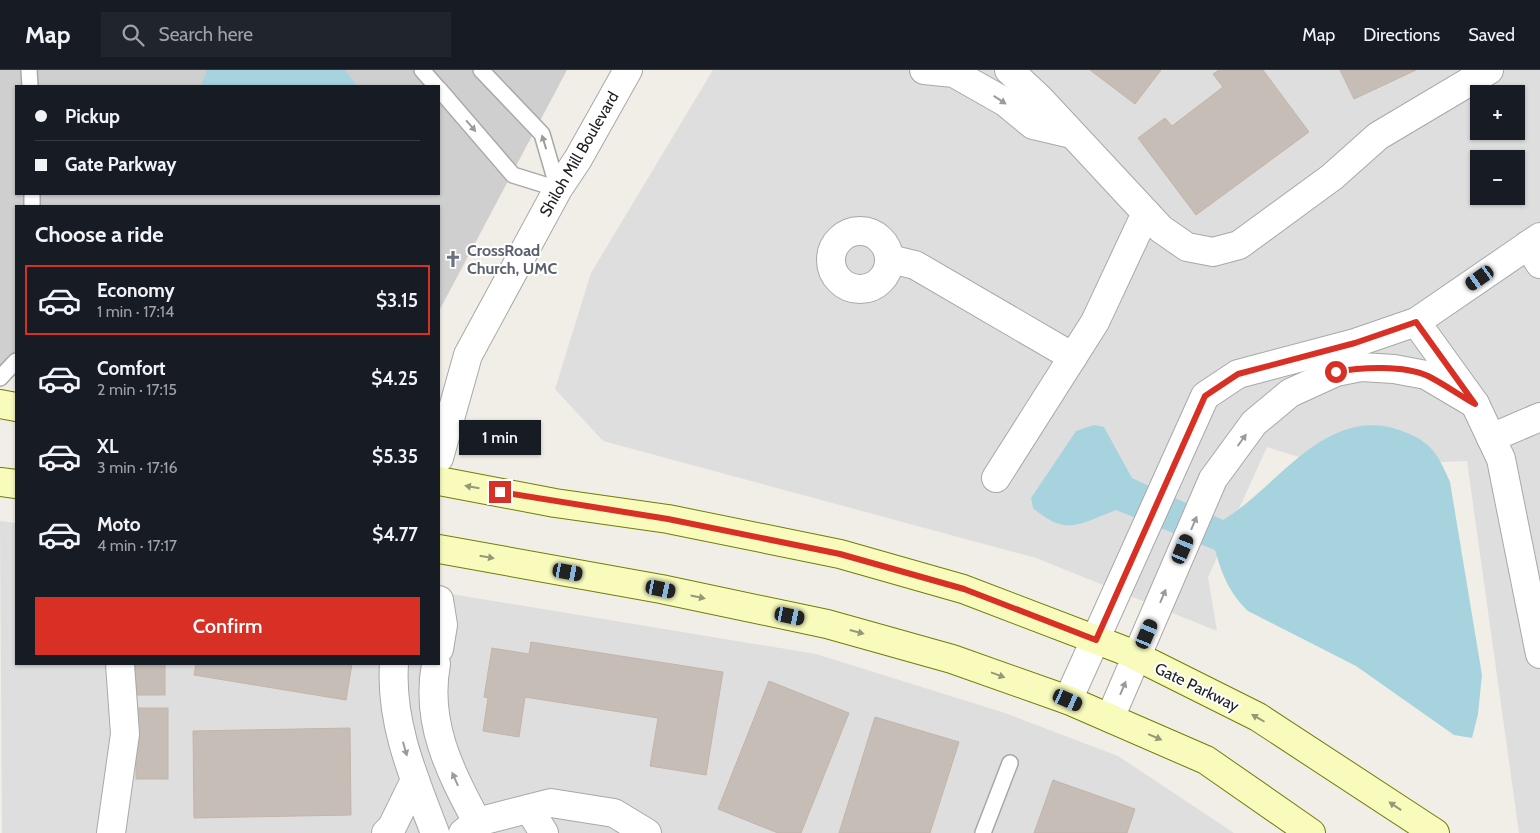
<!DOCTYPE html>
<html lang="en">
<head>
<meta charset="utf-8">
<style>
  :root { --surface:#171b24; --page:#20242c; --text:#f1f3f6; --muted:#9ea1a6; --line:#363941; --accent:#d93025 }
  body { margin:0; font-family:Cabin,sans-serif; background:var(--page); color:var(--text); height:100vh; display:flex; flex-direction:column; font-size:19px; white-space:nowrap }
  * { box-sizing:border-box; margin:0 }
  p { font-size:16px; color:var(--muted) }
  .icon { flex:none; width:28px; height:28px; fill:none; stroke:currentColor; stroke-width:2; stroke-linecap:round; stroke-linejoin:round }
  .map { position:relative; flex:1; overflow:hidden }
  .drawer { position:absolute; left:15px; top:135px; width:425px; height:460px; display:flex; flex-direction:column; background:var(--surface); border-radius:0px; box-shadow:0 1px 4px #0004 }
  .drawer>* { flex:none }
  .banner { position:absolute; left:15px; top:15px; width:425px; height:110px; border-radius:0px; box-shadow:0 1px 4px #0004; display:grid; align-content:center; height:110px; padding:0 20px; background:var(--surface) }
  .fabs { position:absolute; left:1470px; top:15px; display:grid; gap:10px }
  .fabs a { display:grid; place-items:center; width:55px; height:55px; border-radius:0px; background:var(--surface); box-shadow:0 1px 4px #0004; font-size:25px }
  .end { position:absolute; width:22px; height:22px; margin:-11px; border:6px solid #d93025; background:#fff; box-shadow:0 0 0 2px #fff }
  .from { border-radius:50% }
  .bubble { position:absolute; height:35px; border-radius:0px; background:var(--surface); box-shadow:0 1px 4px #0004; font-size:16px; font-weight:600; line-height:35px; text-align:center }
  .car { position:absolute; width:15px; height:30px; margin:-15px -8px; border-radius:6px; box-shadow:0 0 4px 1px #0007; background:linear-gradient(#222 24%,#8ab4d8 0 40%,#222 0 76%,#8ab4d8 0 86%,#222 0) }
  .banner b { display:flex; align-items:center; gap:18px; height:48px; font-size:19px }
  .banner b+b { border-top:1px solid var(--line) }
  .banner i { width:12px; height:12px; background:var(--text) }
  ul { padding:0; list-style:none }
  li { display:flex; align-items:center; gap:15px; height:70px; margin:0 10px 8px; padding:0 10px; border:2px solid transparent; border-radius:0px }
  li div { flex:1 }
  li b { display:block; font-size:19px }
  li em { font-style:normal; font-weight:600 }
  li.selected { border-color:var(--accent) }
  li>.icon { width:45px; height:45px; stroke-width:1.5 }
  h2 { padding:0 20px; font-size:22px; line-height:60px }
  .button { display:flex; gap:10px; margin-top:auto; padding:10px 20px }
  .button a { flex:1; height:58px; border-radius:0px; background:var(--accent); color:#fff; font-size:20px; font-weight:600; line-height:58px; text-align:center }
  header { display:flex; align-items:center; gap:30px; box-sizing:border-box; height:70px; padding:0 25px; background:var(--surface); border-bottom:1px solid var(--line) }
  header strong { font-size:24px }
  nav { display:flex; gap:28px; margin-inline-start:auto; font-size:18px }
  .search { width:350px; height:45px; background:var(--page); display:flex; align-items:center; gap:12px; box-sizing:border-box; padding:0 18px; border-radius:0px; color:var(--muted); font-size:19px }
  .map>svg:first-child { display:block }
  .residential { fill:#dfdede; fill-rule:evenodd }
  .religious { fill:#cfcfcf; fill-rule:evenodd }
  .water { fill:#a7d3df }
  .building { fill:#c6beb6; stroke:#c3b4a9 }
  .lines { fill:none; stroke-linecap:round; stroke-linejoin:round }
  .service-casing { stroke:#a8a8a8; stroke-width:18 }
  .minor-casing { stroke:#a8a8a8; stroke-width:30 }
  .secondary-casing { stroke:#717d03; stroke-width:30 }
  .service { stroke:#fff; stroke-width:15 }
  .minor { stroke:#fff; stroke-width:28 }
  .secondary { stroke:#f8fbbc; stroke-width:28 }
  .oneway { fill:#9b9b9b }
  .oneway2 { fill:#979976 }
  .route { stroke:#d93025; stroke-width:6 }
  .labels { text-anchor:middle; dominant-baseline:central; stroke-width:4; stroke-linejoin:round; paint-order:stroke }
  .street-label { font-size:16px; fill:#212121; stroke:#fff }
  .worship-label { font-size:16px; font-weight:bold; fill:#5b616d; stroke:#fff; text-anchor:start }
</style>
</head>
<body>
<header>
<strong>Map</strong>
<div class="search"><svg class="icon" aria-label="search" viewBox="0 0 24 24"><circle cx="10" cy="10" r="6"/><path d="M15 15l6 6"/></svg>Search here</div>
<nav><a>Map</a><a>Directions</a><a>Saved</a></nav>
</header>
<div class="map">
<svg width="1540" height="763" viewBox="0 0 1540 763">
  <rect width="100%" height="100%" fill="#f1eee7"/>
  <!-- residential -->
  <g class="residential">
    <path d="M713 0H1540V763H1519L1467 391 1328 396 1267 377 1208 507 1217 561 1036 488 603 371 555 319 591 203ZM1479 24H1516V61H1479ZM1479 89H1516V126H1479Z"/>
    <path d="M0 451 16 453V594H439V522L816 584 1005 643 1118 686 1234 763H2Z"/>
  </g>
  <!-- religious -->
  <path class="religious" d="M0 0H567L439 241V136H16V298L0 295ZM16 16H439V124H16Z"/>
  <!-- water -->
  <g class="water">
    <path d="M207 0H345L357 16H201Z"/>
    <path d="M1094 355 1104 357 1132 408 1223 450C1277 418 1325 335 1399 360 1431 371 1437 382 1450 412L1482 605 1478 644 1472 668 1454 665 1356 596 1248 541C1229 523 1222 504 1215 480L1116 440C1079 454 1067 467 1033 438L1031 428 1076 361Z"/>
  </g>
  <!-- building -->
  <g class="building">
    <path d="M1090 0H1161L1135 34Z"/>
    <path d="M1219 0H1263L1309 62 1196 145 1138 68 1165 48 1172 56 1223 17 1213 4Z"/>
    <path d="M1340 0H1416L1354 29Z"/>
    <path d="M531 572 723 602 706 705 650 696 658 648 525 627 519 667 483 661 488 628 484 627 492 578 529 584Z"/>
    <rect x="135" y="594" width="30" height="31"/>
    <path d="M196 594H352L346 630 194 605Z"/>
    <path d="M769 611 849 643 801 763H778L718 739Z"/>
    <rect x="136" y="638" width="32" height="71"/>
    <path d="M875 647 959 672 930 763H839Z"/>
    <path d="M350 658 351 745 194 748 193 661Z"/>
    <path d="M1053 710 1135 739 1127 763H1034Z"/>
  </g>
  <g class="lines">
    <!-- service casing -->
    <g class="service-casing">
      <g id="service">
        <path d="M29 0 30 16"/>
        <path d="M422 0 436 16"/>
        <path d="M481 0 542 64 558 119"/>
        <path d="M439 19 513 105 558 119"/>
        <path d="M32 124V136"/>
        <path d="M0 308 16 291"/>
        <path d="M983 763 1010 693"/>
      </g>
    </g>
    <!-- minor casing -->
    <g class="minor-casing">
      <g id="minor">
        <path d="M924 0 954 3 1005 32 1033 55 1071 64"/>
        <path d="M1009 0 1040 29 1161 159 1187 177 1213 182 1239 175 1332 107 1378 66 1489 0"/>
        <circle cx="860" cy="190" r="29"/>
        <path d="M1528 175 1540 194"/>
        <path d="M890 189 915 195 1073 287"/>
        <path d="M1416 252 1475 334 1501 389 1540 584"/>
        <path d="M1491 368 1540 347"/>
        <path d="M439 388 468 285 558 119 578 89 628 0"/>
        <path d="M996 408 1095 252 1146 143"/>
        <path d="M439 530 443 555 439 579"/>
        <path d="M394 594C390 653 414 708 435 763"/>
        <path d="M436 594C425 653 450 701 477 752"/>
        <path d="M1068 630 1205 326 1238 304 1355 273 1416 252 1540 167"/>
        <path d="M1110 648 1213 409 1254 353 1290 323 1336 302 1361 297 1394 299 1426 305 1475 334"/>
        <path d="M529 739 544 763"/>
        <path d="M111 763 125 664 120 594"/>
        <path d="M386 763 392 757 415 710"/>
        <path d="M463 763 477 752 551 733 614 743 647 763"/>
      </g>
    </g>
    <!-- secondary casing -->
    <g class="secondary-casing">
      <g id="secondary">
        <path d="M0 334 16 337"/>
        <path d="M439 411 555 433 668 449 840 484 963 519 1128 582 1258 647 1435 763"/>
        <path d="M0 412 16 414"/>
        <path d="M439 479 661 519 827 554 952 589 1068 630 1206 690 1311 763"/>
      </g>
    </g>
    <!-- service -->
    <use href="#service" class="service"/>
    <!-- minor -->
    <use href="#minor" class="minor"/>
    <!-- secondary -->
    <use href="#secondary" class="secondary"/>
  </g>
  <!-- one-way arrows -->
  <defs><path id="oneway-solid" d="M-6-.8H1V-3.2L6.5 0L1 3.2V.8H-6Z" transform="scale(1.25)"/></defs>
  <g class="oneway">
    <use href="#oneway-solid" transform="translate(1000 30) rotate(33)"/>
    <use href="#oneway-solid" transform="translate(471 56) rotate(49)"/>
    <use href="#oneway-solid" transform="translate(544 72) rotate(-107)"/>
    <use href="#oneway-solid" transform="translate(1242 370) rotate(-54)"/>
    <use href="#oneway-solid" transform="translate(1194 453) rotate(-67)"/>
    <use href="#oneway-solid" transform="translate(1163 526) rotate(-67)"/>
    <use href="#oneway-solid" transform="translate(1123 618) rotate(-67)"/>
    <use href="#oneway-solid" transform="translate(405 679) rotate(74)"/>
    <use href="#oneway-solid" transform="translate(455 709) rotate(-114)"/>
  </g>
  <g class="oneway2">
    <use href="#oneway-solid" transform="translate(472 417) rotate(-170)"/>
    <use href="#oneway-solid" transform="translate(487 487) rotate(10)"/>
    <use href="#oneway-solid" transform="translate(698 527) rotate(12)"/>
    <use href="#oneway-solid" transform="translate(857 562) rotate(15)"/>
    <use href="#oneway-solid" transform="translate(998 605) rotate(20)"/>
    <use href="#oneway-solid" transform="translate(1258 648) rotate(-150)"/>
    <use href="#oneway-solid" transform="translate(1155 667) rotate(23)"/>
    <use href="#oneway-solid" transform="translate(1395 736) rotate(-146)"/>
  </g>
  <g class="lines">
    <!-- route -->
    <path class="route" d="M500 422 668 449 840 484 964 519 1096 570 1205 326 1238 304 1355 273 1416 252 1475 334C1459 325 1444 314 1428 306 1404 295 1361 297 1336 302"/>
  </g>
  <!-- icons -->
  <defs>
    <g id="church-bare" transform="scale(1.35)"><path d="M-1.2-6h2.4v3.5h3.3v2.4h-3.3V6h-2.4V-.1h-3.3v-2.4h3.3Z" fill="#6b7280" stroke="#fff" stroke-width="2.5" paint-order="stroke"/></g>
  </defs>
  <g fill-rule="evenodd">
    <use href="#church-bare" x="453" y="189"/>
  </g>
  <g class="labels">
    <!-- street labels -->
    <g class="street-label">
      <text transform="translate(579 84) rotate(-60)">Shiloh Mill Boulevard</text>
      <text transform="translate(1197 617) rotate(26)">Gate Parkway</text>
    </g>
    <!-- worship labels -->
    <g class="worship-label">
      <text x="467" y="180">CrossRoad<tspan x="467" dy="18">Church, UMC</tspan></text>
    </g>
  </g>
</svg>
<div class="fabs">
<a>+</a>
<a>−</a>
</div>
<i class="end from" style="left:1336px;top:302px"></i>
<i class="end" style="left:500px;top:422px"></i>
<div class="bubble" style="left:459px;top:350px;width:82px">1 min</div>
<i class="car" style="left:1480px;top:208px;rotate:235deg"></i>
<i class="car" style="left:1183px;top:479px;rotate:23deg"></i>
<i class="car" style="left:568px;top:502px;rotate:100deg"></i>
<i class="car" style="left:661px;top:519px;rotate:102deg"></i>
<i class="car" style="left:790px;top:546px;rotate:102deg"></i>
<i class="car" style="left:1147px;top:564px;rotate:23deg"></i>
<i class="car" style="left:1068px;top:630px;rotate:114deg"></i>
<div class="banner">
<b><i class="from"></i>Pickup</b>
<b><i></i>Gate Parkway</b>
</div>
<section class="drawer">
<h2>Choose a ride</h2>
<ul>
<li class="selected"><svg class="icon" aria-label="car" viewBox="0 0 24 24"><path d="M5 17H2v-5l4-1 3-4h7l3 4 3 1v5h-3M9 17h6M6 11h13"/><circle cx="7" cy="17" r="2"/><circle cx="17" cy="17" r="2"/></svg><div><b>Economy</b><p>1 min · 17:14</p></div><em>$3.15</em></li>
<li><svg class="icon" aria-label="car" viewBox="0 0 24 24"><path d="M5 17H2v-5l4-1 3-4h7l3 4 3 1v5h-3M9 17h6M6 11h13"/><circle cx="7" cy="17" r="2"/><circle cx="17" cy="17" r="2"/></svg><div><b>Comfort</b><p>2 min · 17:15</p></div><em>$4.25</em></li>
<li><svg class="icon" aria-label="car" viewBox="0 0 24 24"><path d="M5 17H2v-5l4-1 3-4h7l3 4 3 1v5h-3M9 17h6M6 11h13"/><circle cx="7" cy="17" r="2"/><circle cx="17" cy="17" r="2"/></svg><div><b>XL</b><p>3 min · 17:16</p></div><em>$5.35</em></li>
<li><svg class="icon" aria-label="car" viewBox="0 0 24 24"><path d="M5 17H2v-5l4-1 3-4h7l3 4 3 1v5h-3M9 17h6M6 11h13"/><circle cx="7" cy="17" r="2"/><circle cx="17" cy="17" r="2"/></svg><div><b>Moto</b><p>4 min · 17:17</p></div><em>$4.77</em></li>
</ul>
<div class="button"><a>Confirm</a></div>
</section>
</div>
</body>
</html>
